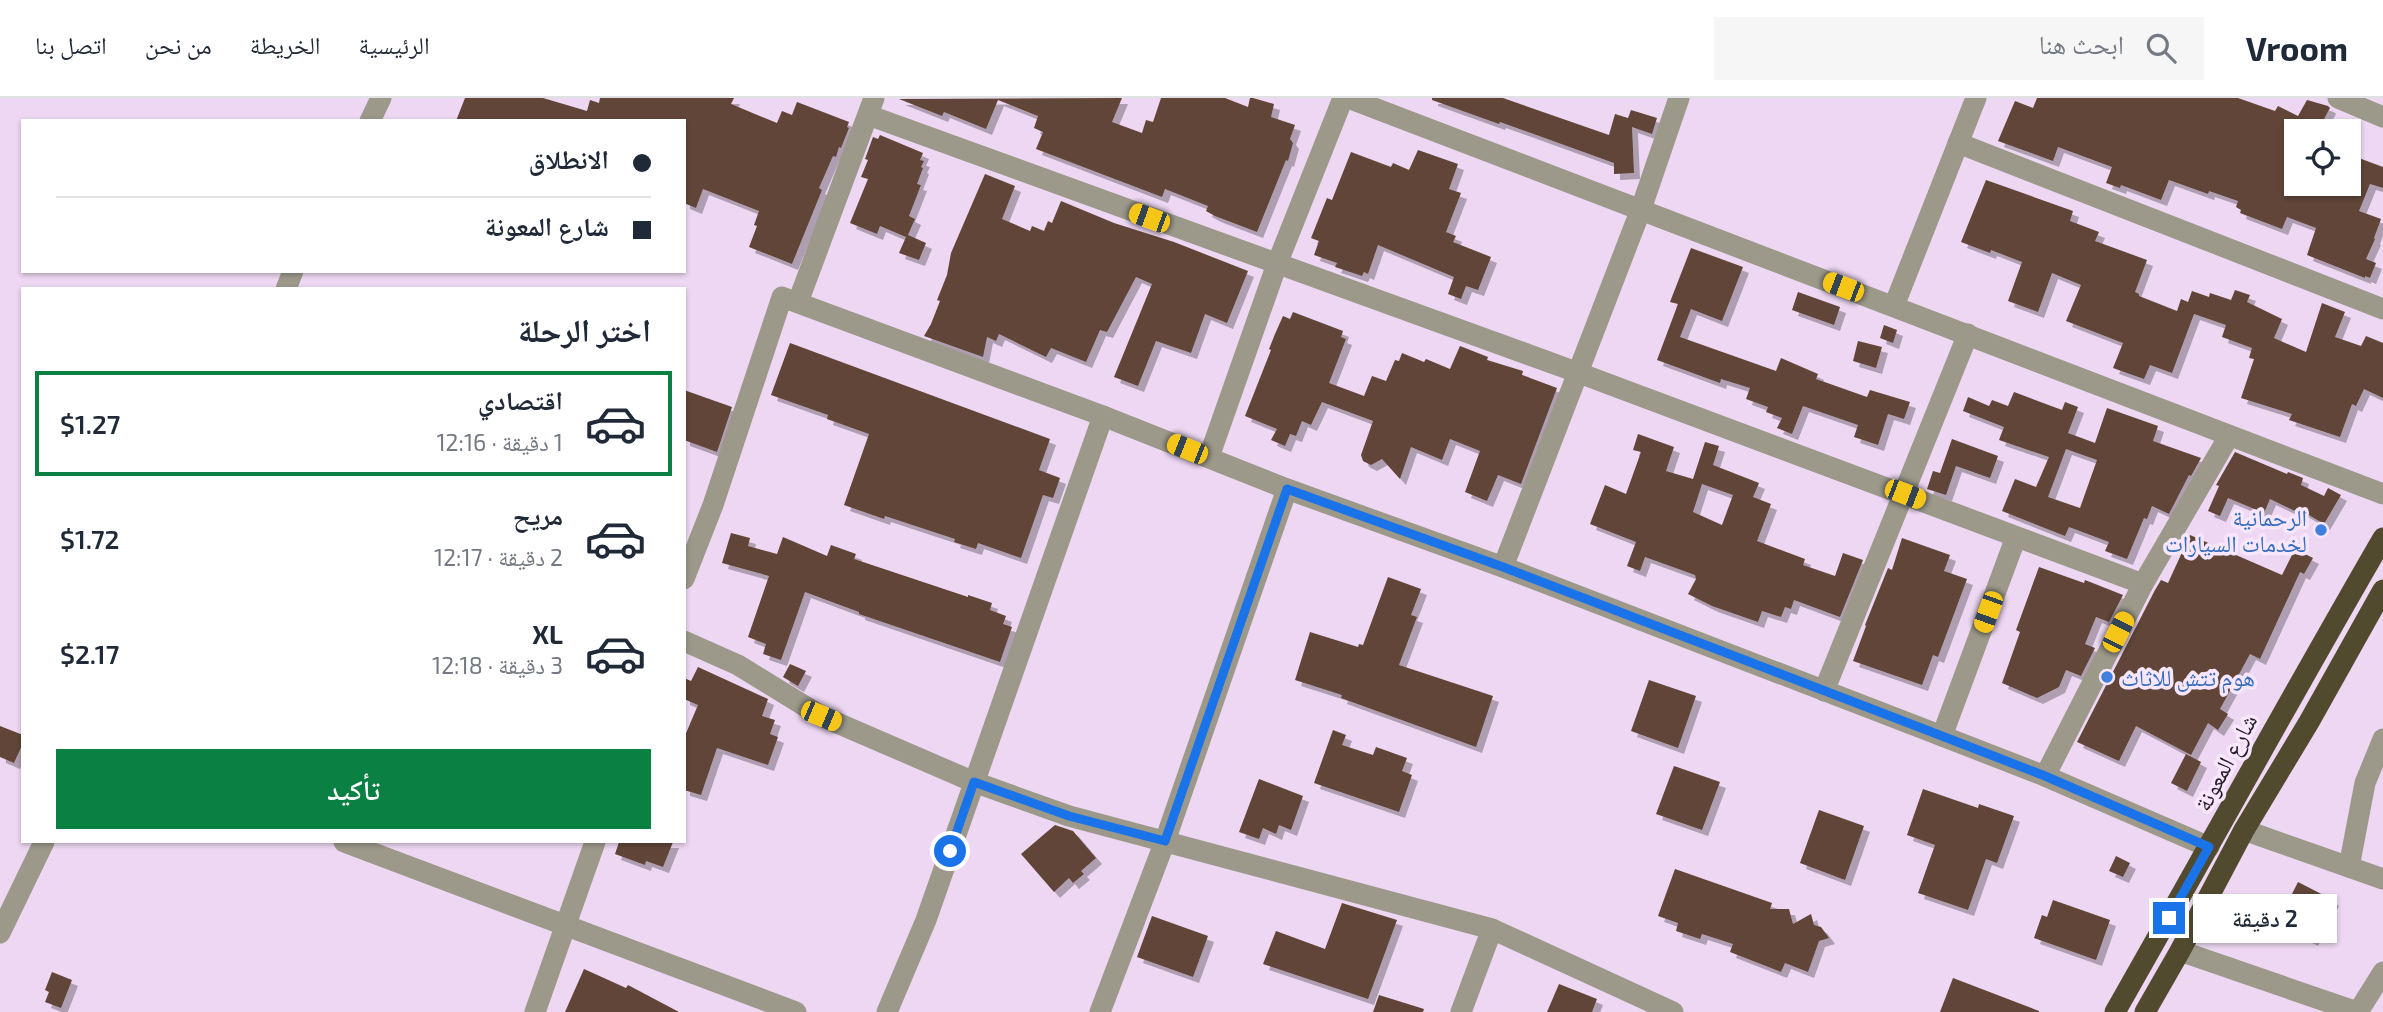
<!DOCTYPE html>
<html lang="ar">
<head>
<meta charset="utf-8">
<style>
  :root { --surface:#fff; --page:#f6f6f7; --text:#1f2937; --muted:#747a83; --line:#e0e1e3; --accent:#0b8043 }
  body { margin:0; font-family:"Exo 2","Noto Naskh Arabic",sans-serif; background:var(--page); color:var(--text); direction:rtl; height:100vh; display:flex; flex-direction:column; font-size:26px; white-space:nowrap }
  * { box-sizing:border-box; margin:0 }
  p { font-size:23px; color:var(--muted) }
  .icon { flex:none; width:38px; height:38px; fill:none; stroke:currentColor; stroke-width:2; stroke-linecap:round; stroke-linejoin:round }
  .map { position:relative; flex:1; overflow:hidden; direction:ltr }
  .sheet { position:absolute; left:21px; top:189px; width:665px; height:556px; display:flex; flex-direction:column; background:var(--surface); border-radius:0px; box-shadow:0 2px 5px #0004; direction:rtl }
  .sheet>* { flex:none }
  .banner { position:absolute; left:21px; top:21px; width:665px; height:154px; border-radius:0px; box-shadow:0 2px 5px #0004; direction:rtl; display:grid; align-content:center; height:154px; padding:0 35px; background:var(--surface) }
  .buttons { position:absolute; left:2284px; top:21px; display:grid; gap:14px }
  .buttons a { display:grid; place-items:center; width:77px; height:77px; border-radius:0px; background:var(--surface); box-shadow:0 2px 5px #0004; font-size:35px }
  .end { position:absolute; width:32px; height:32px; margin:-16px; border:9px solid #1a73e8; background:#fff; box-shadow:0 0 0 4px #fff }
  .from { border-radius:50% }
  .bubble { position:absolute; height:49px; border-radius:0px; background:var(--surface); box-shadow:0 2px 5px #0004; font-size:23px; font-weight:600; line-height:49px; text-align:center; direction:rtl }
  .car { position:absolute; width:21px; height:42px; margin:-21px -10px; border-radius:9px; box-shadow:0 0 5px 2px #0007; background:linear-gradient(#f5c518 24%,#345 0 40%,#f5c518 0 76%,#345 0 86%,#f5c518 0) }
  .banner b { display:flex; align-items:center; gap:24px; height:66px; font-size:26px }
  .banner b+b { border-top:2px solid var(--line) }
  .banner i { width:18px; height:18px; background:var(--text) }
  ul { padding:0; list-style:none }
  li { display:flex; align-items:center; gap:21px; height:105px; margin:0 14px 10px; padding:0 21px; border:4px solid transparent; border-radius:0px }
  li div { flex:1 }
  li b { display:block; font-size:26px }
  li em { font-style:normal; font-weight:600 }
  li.current { border-color:var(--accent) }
  li>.icon { width:63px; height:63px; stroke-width:1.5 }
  h2 { padding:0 35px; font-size:32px; line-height:84px }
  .primary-button { display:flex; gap:14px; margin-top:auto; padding:14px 35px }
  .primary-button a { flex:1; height:80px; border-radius:0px; background:var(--accent); color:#fff; font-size:28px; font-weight:600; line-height:80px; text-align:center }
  header { display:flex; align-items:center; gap:42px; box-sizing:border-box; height:98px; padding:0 35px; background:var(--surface); border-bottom:2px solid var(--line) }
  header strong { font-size:33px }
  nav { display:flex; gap:38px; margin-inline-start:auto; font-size:24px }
  .search { width:490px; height:63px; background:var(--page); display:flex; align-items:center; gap:18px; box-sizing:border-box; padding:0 24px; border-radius:0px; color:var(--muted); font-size:26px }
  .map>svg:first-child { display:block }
  .building { fill:#604437; fill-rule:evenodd; filter:url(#shadow) }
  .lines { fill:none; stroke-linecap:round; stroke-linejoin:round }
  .minor { stroke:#9c998b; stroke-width:21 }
  .highway { stroke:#524a2e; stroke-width:21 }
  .route { stroke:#1a73e8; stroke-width:9 }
  .shop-dot { fill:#3f7fe0; stroke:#f7e6fc; stroke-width:2.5 }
  .labels { text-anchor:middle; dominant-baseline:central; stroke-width:7; stroke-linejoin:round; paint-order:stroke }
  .shop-label { font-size:23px; fill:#366cbe; stroke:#f7e6fc; text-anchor:end }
  .street-label { font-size:23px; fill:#251d27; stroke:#f7e6fc }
</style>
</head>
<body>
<header>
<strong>Vroom</strong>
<div class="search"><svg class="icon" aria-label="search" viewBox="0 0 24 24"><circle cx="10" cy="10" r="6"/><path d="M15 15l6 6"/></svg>ابحث هنا</div>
<nav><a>الرئيسية</a><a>الخريطة</a><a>من نحن</a><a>اتصل بنا</a></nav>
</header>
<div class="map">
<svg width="2383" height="914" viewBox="0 0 2383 914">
  <defs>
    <filter id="shadow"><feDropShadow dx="6" dy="6" stdDeviation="0" flood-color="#0004"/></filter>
  </defs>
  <rect width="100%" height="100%" fill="#edd7f2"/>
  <!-- building -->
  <g class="building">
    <path d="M465 0H543L587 13 590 2 599 5 600 0H734L731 6 777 25 782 13 792 17 797 4 849 24 847 29 849 30 841 50 839 49 836 59 833 58 819 90 822 92 792 166 749 149 757 128 754 127 759 113 703 91 696 110 684 105V23H456Z"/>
    <path d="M1122 0 1112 24 1142 35 1146 22 1153 24 1161 0H1225L1248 9 1250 0H1253L1274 6 1271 19 1295 27 1290 41 1293 45 1288 63 1286 62 1257 134 1215 118 1206 113 1208 108 1165 91 1162 99 1036 51 1043 34 1034 30 1038 18 998 2 986 31 944 14 942 18 899 1Z"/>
    <path d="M1432 0H1503L1609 37 1615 16 1628 20 1631 12 1657 20 1652 36 1632 29 1634 75 1614 76V65L1500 24 1499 26 1432 2Z"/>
    <path d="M2037 0H2238L2275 13 2278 8 2298 18 2307 2 2328 8 2330 10 2319 30 2326 33H2296V47L2285 77 2296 81V86H2348V56L2383 69V90L2370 86 2359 113 2381 121 2374 140 2375 141 2366 161 2376 165 2370 180 2365 178V180L2307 157 2316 130 2287 119 2282 131 2240 115 2241 112 2236 109 2238 103 2209 93 2208 96 2169 82 2161 102 2121 87 2120 90 2106 85 2112 69 2058 49 2053 63 1998 43 2015 3 2033 10Z"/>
    <path d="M880 37 923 55 920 62 924 63 921 69 923 70 917 86 921 87 909 118 915 121 908 137 926 145 919 162 899 155 906 139 880 128 877 136 850 125 868 81 861 79 868 62 865 61 873 39 878 41Z"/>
    <path d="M1418 52 1458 66 1449 91 1461 95 1446 134 1456 138 1453 144 1491 159 1478 192 1466 188 1461 201 1448 196 1454 179 1378 147 1368 176 1364 174 1362 178 1335 169 1337 165 1314 157 1319 143 1311 140 1327 100 1332 102 1351 54 1391 69 1393 65 1409 72Z"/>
    <path d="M985 76 1015 88 1002 121 1030 133 1032 128 1044 133 1048 123 1052 125 1061 103 1114 125 1174 144 1248 173 1227 225 1205 216 1191 255 1156 243 1138 288 1114 279 1152 186 1136 179 1107 234 1100 232 1086 264 1051 250 1046 259 999 236 996 243 987 239 983 259 924 238 931 226 940 203 937 202 947 177 951 155Z"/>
    <path d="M1986 82 2073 113 2070 123 2099 134 2095 143 2147 162 2135 194 2139 196V198L2177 213 2181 201 2188 204 2192 193 2209 199 2210 195 2231 202 2235 192 2250 197 2247 204 2282 221 2274 240 2306 254 2322 205 2345 214 2335 239 2361 248 2366 238 2383 245V300L2364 291 2356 308 2352 306 2340 339 2289 322 2292 316 2241 300 2254 261 2249 260 2252 250 2222 239 2226 227 2194 216 2172 275 2150 267 2144 281 2113 270 2123 245 2066 223 2081 187 2052 175 2038 214 2008 203 2022 164 1991 152 1990 155 1961 144Z"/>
    <path d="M1691 150 1743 169 1722 223 1691 211 1680 239 1776 273 1781 260 1818 276 1816 281 1867 299 1870 292 1910 304 1904 321 1888 316 1878 347 1854 339 1858 327 1803 308 1792 336 1777 330 1782 320 1766 314 1768 309 1746 301 1750 290 1721 281 1720 285 1657 262 1678 206 1670 204Z"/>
    <path d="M1798 194 1840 209 1834 227 1792 212Z"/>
    <path d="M1293 214 1343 233 1341 239 1346 241 1329 285 1364 298 1372 278 1386 283 1395 262 1399 263 1402 255 1424 264 1426 261 1450 271 1460 248 1488 259 1487 262 1523 273 1522 277 1557 290 1521 386 1498 377 1487 403 1465 394 1480 353 1450 341 1442 362 1411 349 1400 381 1382 361 1371 367 1363 363 1361 357 1373 323 1322 304 1311 327 1302 323 1296 338 1290 336 1285 348 1271 342 1277 331 1245 318 1271 252 1269 251 1275 236 1283 218 1290 221Z"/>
    <path d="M1884 227 1897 232 1893 245 1880 240Z"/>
    <path d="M1858 243 1882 249 1876 270 1853 263Z"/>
    <path d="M790 245 1050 341 1039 372 1060 380 1053 400 1043 397 1021 460 978 445 976 451 954 444 955 441 885 418 884 421 844 407 869 336 827 321 828 317 771 297Z"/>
    <path d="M684 292 732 309 717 354 684 342Z"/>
    <path d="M2014 294 2062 312 2065 304 2078 309 2068 335 2095 345 2107 310 2158 328 2153 343 2201 360 2191 378 2189 377 2169 416 2152 408 2147 421 2144 420 2127 461 2105 453 2109 444 2069 429 2065 438 2002 413 2015 381 2036 389 2049 359 1999 342 2004 329 1963 313 1968 299 1989 308 1992 302 2008 308ZM2066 351 2097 362 2080 410 2048 399Z"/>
    <path d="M1638 336 1674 349 1666 373 1693 381 1705 344 1719 348 1713 367 1759 385 1753 399 1771 406 1757 443 1805 461 1803 467 1835 478 1843 455 1863 462 1840 519 1794 502 1791 511 1785 509 1781 519 1762 513 1758 524 1712 508 1688 496 1696 481 1695 477 1645 459 1640 473 1627 468 1636 444 1590 426 1605 387 1626 396 1641 354 1633 352ZM1702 386 1733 397 1722 427 1693 414Z"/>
    <path d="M1952 341 1998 358 1990 380 1956 368 1946 397 1927 391 1933 373 1940 375Z"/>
    <path d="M2235 354 2287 376 2288 374 2303 380 2301 387 2324 398 2328 390 2341 397 2324 426 2297 410 2295 413 2270 401 2264 415 2228 400 2220 418 2208 413 2219 388 2216 387Z"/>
    <path d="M731 435 750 440 748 448 777 456 783 439 827 458 831 447 856 456 854 461 968 499V497L992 505 990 512 1006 518 1003 526 1012 529 1000 564 859 516V514L805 494 781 562 763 556 766 546 748 539 769 478 722 465Z"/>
    <path d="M2190 437 2282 477 2295 451 2313 460 2304 476 2300 474 2260 561 2250 556 2220 611 2228 616 2218 632 2208 625 2191 657 2136 628 2119 663 2077 644 2155 492 2161 482 2168 485Z"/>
    <path d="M1902 440 1950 457 1944 473 1967 481 1938 559 1933 557 1922 587 1853 563 1866 528 1865 527 1888 470 1892 472Z"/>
    <path d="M2039 469 2084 485 2085 482 2123 497 2109 524 2096 519 2085 546 2095 550 2081 578 2066 572 2059 589 2037 600 2002 585 2020 534 2016 532Z"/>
    <path d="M1388 479 1421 491 1411 517 1417 519 1399 567 1493 598 1476 649 1341 600 1342 597 1295 582 1310 534 1358 549 1359 546 1363 547Z"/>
    <path d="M790 566 806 573 798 588 783 579Z"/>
    <path d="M698 569 768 601 762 618 775 622 770 636 778 639 768 667 717 650 701 697 684 692V640L698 607 684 601V580L691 583Z"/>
    <path d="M1649 582 1696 598 1678 650 1631 633Z"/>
    <path d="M0 628 23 637V645L14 665 0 659Z"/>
    <path d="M1333 632 1346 637 1342 647 1373 657 1376 649 1407 660 1402 673 1412 677 1399 714 1314 685Z"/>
    <path d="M2186 656 2201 664 2187 693 2171 685Z"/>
    <path d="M1674 668 1720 684 1702 732 1656 716Z"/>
    <path d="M1259 681 1303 698 1291 732 1279 727 1276 736 1263 730 1259 741 1239 734Z"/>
    <path d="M1923 691 1978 710 1979 706 2014 718 1997 765 1986 761 1968 812 1918 795 1935 747 1907 737Z"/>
    <path d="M1819 712 1864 728 1845 782 1800 765Z"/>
    <path d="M1055 727 1073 733 1096 760 1081 773 1084 776 1073 785 1069 780 1054 794 1021 756Z"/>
    <path d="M619 744H673L663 769 646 763 645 767 615 756Z"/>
    <path d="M2116 758 2130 765 2123 779 2109 773Z"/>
    <path d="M1675 771 1772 805 1770 811H1789L1793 826 1811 816 1814 827 1821 829 1829 840 1819 843 1808 874 1785 865 1781 874 1730 854 1733 846 1702 836 1700 841 1676 833 1678 825 1658 818Z"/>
    <path d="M2298 784 2333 802 2312 842 2278 824Z"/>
    <path d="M2053 802 2110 822 2096 862 2034 840 2042 817 2047 819Z"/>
    <path d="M1342 805 1397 822 1368 901 1263 866 1276 833 1325 851Z"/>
    <path d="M1152 818 1208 838 1193 879 1137 859Z"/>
    <path d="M584 871 626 890 628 887 679 914H565Z"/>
    <path d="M52 874 72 882 61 910 45 904 49 894 45 892Z"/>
    <path d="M1953 880 2039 913V914H1940Z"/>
    <path d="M1559 886 1597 901 1592 914H1547Z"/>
    <path d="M1379 897 1424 911 1423 914H1373Z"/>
  </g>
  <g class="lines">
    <!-- minor -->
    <g class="minor">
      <path d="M1348 0 2383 396"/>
      <path d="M2338 0 2383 19"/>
      <path d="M868 17 1579 275 2143 486"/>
      <path d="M370 23 381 0"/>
      <path d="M1958 45 2383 211"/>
      <path d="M286 191 293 173"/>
      <path d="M798 204 874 0"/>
      <path d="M1894 208 1976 0"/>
      <path d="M1209 359 1277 166 1343 0"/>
      <path d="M1503 469 1641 111 1679 0"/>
      <path d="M684 481 713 407 782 199 1103 318 1287 391 1503 469 1942 638 2045 678 2209 749"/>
      <path d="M684 543 738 567 821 618 974 684 1069 718 1492 831 1673 914"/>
      <path d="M1824 593 1968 236"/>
      <path d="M1942 638 2016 439"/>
      <path d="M2045 678 2143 486 2229 338"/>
      <path d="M2244 732 2383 781"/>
      <path d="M344 744 796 914"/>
      <path d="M2349 769 2365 685 2383 641"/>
      <path d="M0 835 44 744"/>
      <path d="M2180 853 2357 914"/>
      <path d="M535 914 595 744"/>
      <path d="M887 914 926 822 1103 318"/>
      <path d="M1100 914 1165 743 1287 391"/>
      <path d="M1461 914 1492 831"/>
      <path d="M2358 914 2383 874"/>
    </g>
    <!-- highway -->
    <g class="highway">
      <path d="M2115 914C2205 756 2292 597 2383 440"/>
      <path d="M2145 914 2180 853 2244 732 2309 624 2383 492"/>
    </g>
  </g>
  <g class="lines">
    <!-- route -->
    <path class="route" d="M950 753 974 684 1069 718 1165 743 1287 391 1503 469 1942 638 2045 678 2209 749 2169 820"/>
  </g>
  <!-- markers -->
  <g class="shop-dot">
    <circle cx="2321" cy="432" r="7"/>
    <circle cx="2107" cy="579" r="7"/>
  </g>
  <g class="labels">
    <!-- shop labels -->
    <g class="shop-label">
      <text x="2307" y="419">الرحمانية<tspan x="2307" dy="26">لخدمات السيارات</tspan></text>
      <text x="2121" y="579" text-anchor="start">هوم تتش للاثاث</text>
    </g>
    <!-- street labels -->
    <g class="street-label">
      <text transform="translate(2225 664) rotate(-62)">شارع المعونة</text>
    </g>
  </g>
</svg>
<div class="buttons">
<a><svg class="icon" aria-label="locate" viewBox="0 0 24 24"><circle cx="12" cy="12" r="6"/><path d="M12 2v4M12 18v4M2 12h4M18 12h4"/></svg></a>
</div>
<i class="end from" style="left:950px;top:753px"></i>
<i class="end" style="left:2169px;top:820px"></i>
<div class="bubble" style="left:2193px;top:796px;width:144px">2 دقيقة</div>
<i class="car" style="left:1149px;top:120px;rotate:290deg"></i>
<i class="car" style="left:1843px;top:189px;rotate:291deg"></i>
<i class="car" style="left:1187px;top:351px;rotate:292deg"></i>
<i class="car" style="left:1905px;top:396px;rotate:111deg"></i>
<i class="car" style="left:1988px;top:514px;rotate:200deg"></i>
<i class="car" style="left:2118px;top:534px;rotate:27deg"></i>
<i class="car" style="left:821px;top:618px;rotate:113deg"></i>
<div class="banner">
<b><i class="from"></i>الانطلاق</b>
<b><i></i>شارع المعونة</b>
</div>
<section class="sheet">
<h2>اختر الرحلة</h2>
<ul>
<li class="current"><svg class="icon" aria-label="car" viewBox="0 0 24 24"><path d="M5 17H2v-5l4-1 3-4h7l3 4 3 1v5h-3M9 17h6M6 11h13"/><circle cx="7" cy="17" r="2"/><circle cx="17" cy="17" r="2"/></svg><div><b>اقتصادي</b><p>1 دقيقة · 12:16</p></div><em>$1.27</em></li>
<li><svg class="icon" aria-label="car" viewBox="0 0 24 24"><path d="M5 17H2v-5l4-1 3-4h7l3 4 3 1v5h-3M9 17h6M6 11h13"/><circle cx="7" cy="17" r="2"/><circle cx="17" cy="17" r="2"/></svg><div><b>مريح</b><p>2 دقيقة · 12:17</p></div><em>$1.72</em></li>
<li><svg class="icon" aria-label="car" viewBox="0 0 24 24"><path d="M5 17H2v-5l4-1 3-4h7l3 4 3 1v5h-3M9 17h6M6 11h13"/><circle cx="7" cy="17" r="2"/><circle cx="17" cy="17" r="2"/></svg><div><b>XL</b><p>3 دقيقة · 12:18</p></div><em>$2.17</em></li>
</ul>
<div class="primary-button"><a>تأكيد</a></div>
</section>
</div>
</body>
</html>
